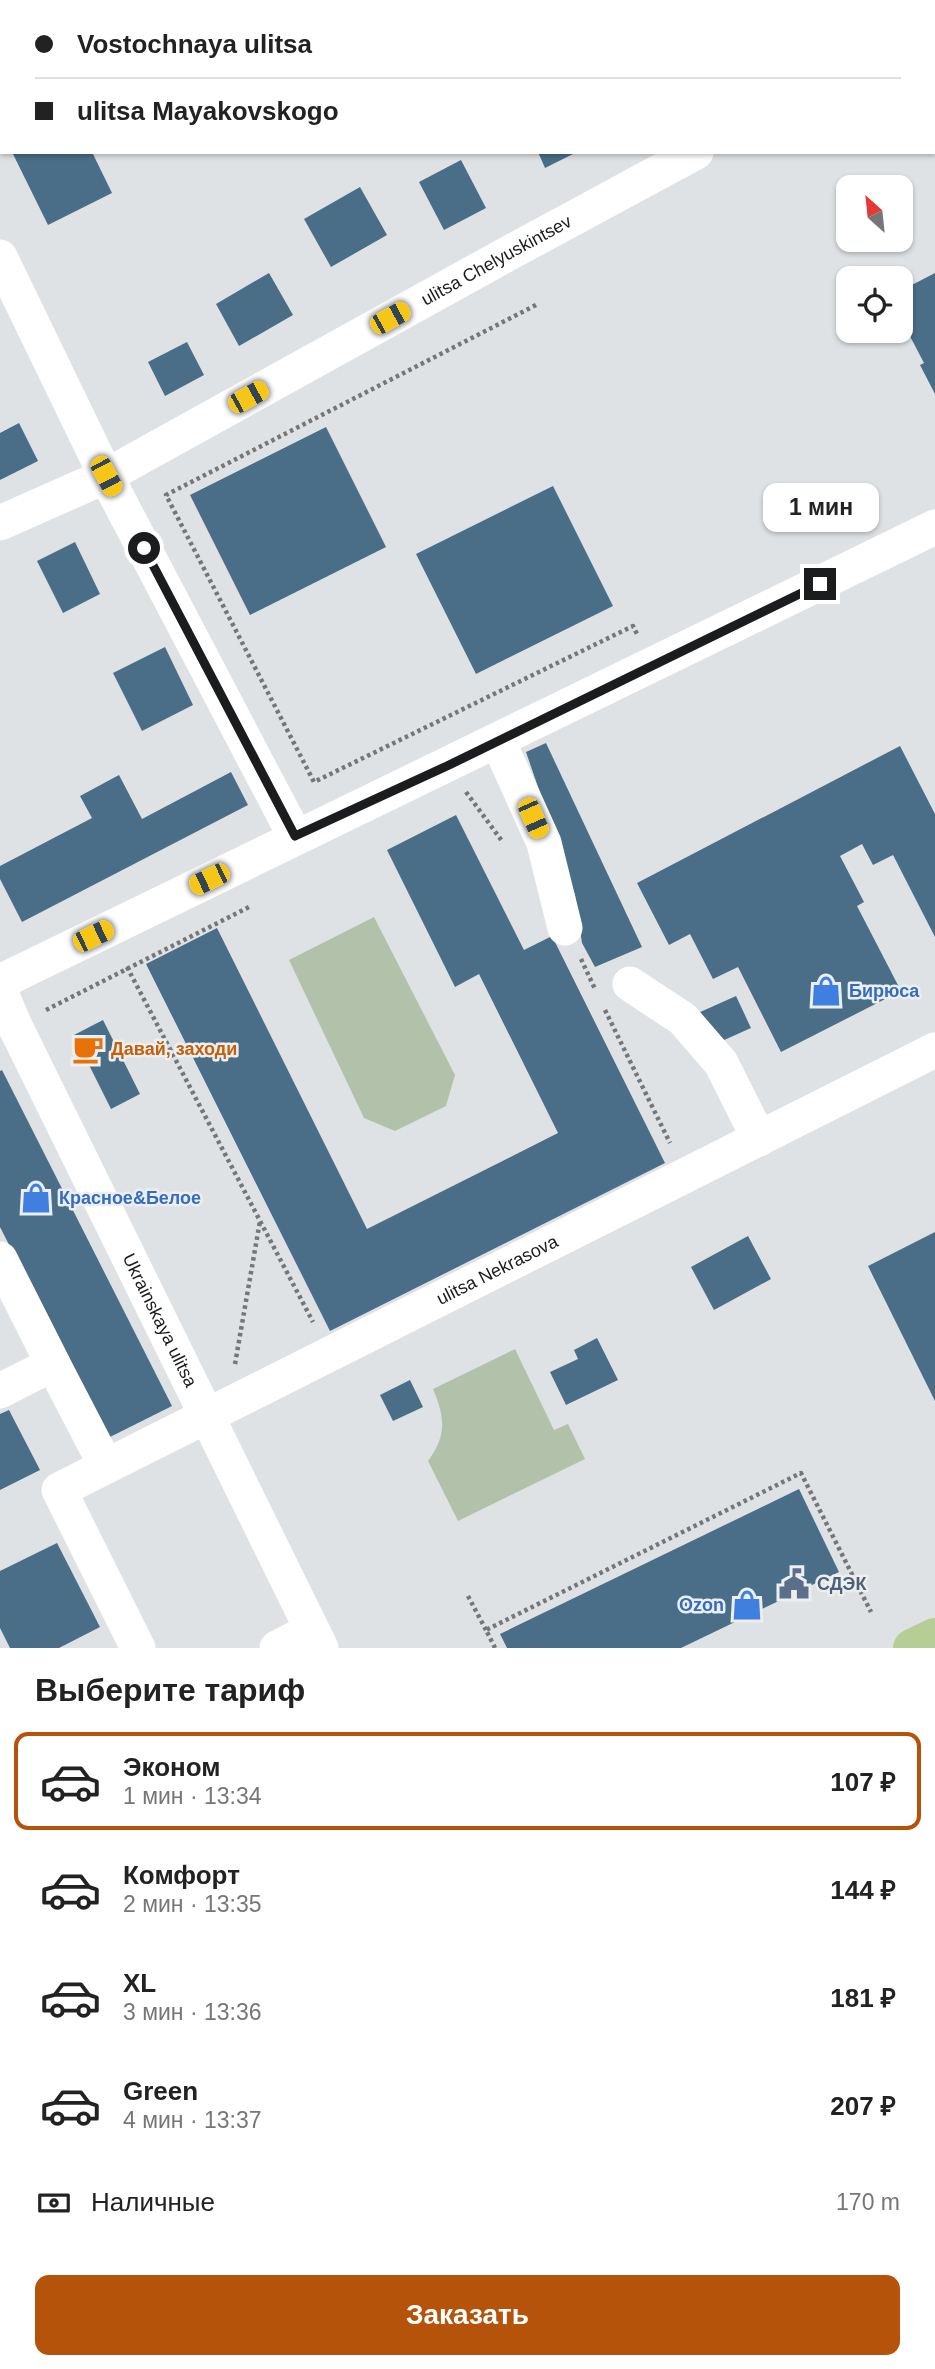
<!DOCTYPE html>
<html lang="ru">
<head>
<meta charset="utf-8">
<style>
  :root { --surface:#fff; --page:#f6f6f6; --text:#222; --muted:#767676; --line:#e0e0e0; --accent:#b45309 }
  body { margin:0; font-family:Helvetica,sans-serif; background:var(--page); color:var(--text); height:100vh; display:flex; flex-direction:column; font-size:26px; white-space:nowrap }
  * { box-sizing:border-box; margin:0 }
  p { font-size:23px; color:var(--muted) }
  .icon { flex:none; width:38px; height:38px; fill:none; stroke:currentColor; stroke-width:2; stroke-linecap:round; stroke-linejoin:round }
  .map { position:relative; height:1648px; overflow:hidden }
  .panel { display:flex; flex-direction:column; background:var(--surface); flex:1 }
  .panel>* { flex:none }
  .guide { position:absolute; left:0px; top:0px; width:936px; height:154px; box-shadow:0 2px 5px #0004; display:grid; align-content:center; height:154px; padding:0 35px; background:var(--surface) }
  .needle { width:46px; rotate:333deg }
  .tools { position:absolute; left:836px; top:175px; display:grid; gap:14px }
  .tools a { display:grid; place-items:center; width:77px; height:77px; border-radius:14px; background:var(--surface); box-shadow:0 2px 5px #0004; font-size:35px }
  .end { position:absolute; width:32px; height:32px; margin:-16px; border:9px solid #1b1c1d; background:#fff; box-shadow:0 0 0 4px #fff }
  .from { border-radius:50% }
  .bubble { position:absolute; height:49px; border-radius:14px; background:var(--surface); box-shadow:0 2px 5px #0004; font-size:23px; font-weight:700; line-height:49px; text-align:center }
  .car { position:absolute; width:21px; height:42px; margin:-21px -10px; border-radius:9px; box-shadow:0 0 5px 2px #0007; background:linear-gradient(#f5c518 24%,#345 0 40%,#f5c518 0 76%,#345 0 86%,#f5c518 0) }
  .guide b { display:flex; align-items:center; gap:24px; height:66px; font-size:26px }
  .guide b+b { border-top:2px solid var(--line) }
  .guide i { width:18px; height:18px; background:var(--text) }
  ul { padding:0; list-style:none }
  li { display:flex; align-items:center; gap:21px; height:98px; margin:0 14px 10px; padding:0 21px; border:4px solid transparent; border-radius:14px }
  li div { flex:1 }
  li b { display:block; font-size:26px }
  li em { font-style:normal; font-weight:700 }
  li.on { border-color:var(--accent) }
  li>.icon { width:63px; height:63px; stroke-width:1.5 }
  h2 { padding:0 35px; font-size:32px; line-height:84px }
  .pay { display:flex; align-items:center; gap:18px; height:77px; padding:0 35px; font-size:26px }
  .pay p { margin-inline-start:auto }
  .action { display:flex; gap:14px; margin-top:auto; padding:14px 35px }
  .action a { flex:1; height:80px; border-radius:14px; background:var(--accent); color:#fff; font-size:28px; font-weight:700; line-height:80px; text-align:center }
  .map>svg:first-child { display:block }
  .green { fill:#b2c2aa }
  .building { fill:#4a6e88 }
  .lines { fill:none; stroke-linecap:round; stroke-linejoin:round }
  .path { stroke:#747677; stroke-width:4.5; stroke-dasharray:3.5 3.5; stroke-linecap:butt }
  .minor { stroke:#fff; stroke-width:35 }
  .major { stroke:#b7cd96; stroke-width:38 }
  .route { stroke:#1b1c1d; stroke-width:9 }
  .labels { text-anchor:middle; dominant-baseline:central; stroke-width:5; stroke-linejoin:round; paint-order:stroke }
  .street-label { font-size:18px; fill:#1b1c1d; stroke:#eceff1 }
  .shop-label { font-size:18px; font-weight:bold; fill:#366cbe; stroke:#eceff1; text-anchor:start }
  .food-label { font-size:18px; font-weight:bold; fill:#c56008; stroke:#eceff1; text-anchor:start }
  .service-label { font-size:18px; font-weight:bold; fill:#4e5e75; stroke:#eceff1; text-anchor:start }
</style>
</head>
<body>
<div class="map">
<svg width="935" height="1648" viewBox="0 0 935 1648">
  <rect width="100%" height="100%" fill="#dfe2e4"/>
  <!-- green -->
  <g class="green">
    <path d="M374 917 455 1075 446 1106 395 1131 364 1118 289 960Z"/>
    <path d="M515 1349 554 1430 568 1424 585 1459 458 1521 428 1461C447 1435 445 1418 433 1389Z"/>
  </g>
  <!-- building -->
  <g class="building">
    <path d="M12 152H92L112 193 48 225Z"/>
    <path d="M538 152H577L545 168Z"/>
    <path d="M461 160 486 208 444 230 419 182Z"/>
    <path d="M360 187 387 235 331 267 304 219Z"/>
    <path d="M269 273 293 315 239 346 216 304Z"/>
    <path d="M935 273V394L920 365 924 363 901 319V306L912 301 906 288Z"/>
    <path d="M187 342 204 375 165 396 148 362Z"/>
    <path d="M19 423 38 461 0 480V433Z"/>
    <path d="M326 427 386 547 250 615 190 495Z"/>
    <path d="M553 486 613 606 476 674 416 554Z"/>
    <path d="M75 542 100 594 63 613 37 561Z"/>
    <path d="M165 647 193 705 142 731 113 673Z"/>
    <path d="M546 743 642 947 595 967 582 943 575 895 526 752Z"/>
    <path d="M900 746 935 814V937L893 855 873 865 862 844 840 856 864 902 857 906 901 991 781 1052 738 967 713 979 690 934 669 945 637 883Z"/>
    <path d="M231 772 248 805 22 922 0 879V866L92 818 80 796 119 775 142 819Z"/>
    <path d="M456 815 524 950 552 936 665 1163 330 1331 146 964 217 928 367 1229 558 1133 479 974 455 987 387 850Z"/>
    <path d="M736 996 751 1028 713 1045 698 1013Z"/>
    <path d="M103 1020 140 1094 111 1109 74 1035Z"/>
    <path d="M2 1070 172 1406 108 1438 0 1227V1071Z"/>
    <path d="M935 1232V1401L868 1266Z"/>
    <path d="M748 1236 771 1279 714 1310 691 1267Z"/>
    <path d="M597 1338 618 1380 566 1405 550 1372 578 1359 574 1350Z"/>
    <path d="M410 1380 423 1407 393 1421 380 1395Z"/>
    <path d="M9 1410 40 1470 0 1490V1414Z"/>
    <path d="M799 1489 839 1572 681 1648H507L500 1634Z"/>
    <path d="M57 1543 100 1627 59 1648H10L0 1628V1571Z"/>
  </g>
  <g class="lines">
    <!-- path -->
    <g class="path">
      <path d="M753 2V0"/>
      <path d="M536 305 166 495 314 782 633 626 638 636"/>
      <path d="M466 792 502 841"/>
      <path d="M581 959 595 989"/>
      <path d="M127 967 313 1322"/>
      <path d="M46 1010 251 906"/>
      <path d="M605 1010 670 1143"/>
      <path d="M235 1364 260 1221"/>
      <path d="M468 1596 486 1630"/>
      <path d="M495 1648 486 1630 801 1473 871 1612"/>
    </g>
    <!-- minor -->
    <g class="minor">
      <path d="M599 0 600 2"/>
      <path d="M679 0 680 2"/>
      <path d="M934 31H935"/>
      <path d="M0 257 106 476 295 836"/>
      <path id="s1" d="M0 523 106 476 509 253 696 152"/>
      <path d="M498 741 544 843 565 928"/>
      <path d="M0 982C311 829 624 680 935 527"/>
      <path d="M630 984 683 1019 721 1063 759 1139"/>
      <path id="s2" d="M0 991 15 1026 321 1648"/>
      <path d="M0 1259 53 1364"/>
      <path d="M0 1391 53 1364 106 1466"/>
      <path id="s3" d="M138 1648 59 1490 935 1050"/>
      <path d="M277 1648 312 1630"/>
    </g>
    <!-- major -->
    <path class="major" d="M912 1648 935 1637"/>
  </g>
  <g class="lines">
    <!-- route -->
    <path class="route" d="M144 548 295 836 447 766 820 584"/>
  </g>
  <!-- icons -->
  <defs>
    <g id="shop-bare" transform="scale(2.415)"><path d="M-5-2.5h2.3a2.7 3.5 0 0 1 5.4 0H5L5.5 6h-11ZM-1.5-2.5h3a1.5 2.3 0 0 0-3 0Z" fill="#3f7fe0" stroke="#eceff1" stroke-width="2.5" paint-order="stroke"/></g>
    <g id="cafe-bare" transform="scale(2.415)"><path d="M-5.5-4.5H6V0H3Q3 3.5 0 3.5H-2.5Q-5.5 3.5-5.5 0ZM3-3.2v2h1.7v-2ZM-6 4.5H4V6H-6Z" fill="#e8710a" stroke="#eceff1" stroke-width="2.5" paint-order="stroke"/></g>
    <g id="civic-bare" transform="scale(2.415)"><path d="M-.6-6.5H3V-4.5H.6V-3L4-1V1h2V6H-6V1h2V-1L-.6-3ZM-1.2 2.5V6h2.4V2.5Z" fill="#5c6f8a" stroke="#eceff1" stroke-width="2.5" paint-order="stroke"/></g>
  </defs>
  <g fill-rule="evenodd">
    <use href="#shop-bare" x="826" y="991"/>
    <use href="#cafe-bare" x="88" y="1049"/>
    <use href="#shop-bare" x="36" y="1198"/>
    <use href="#civic-bare" x="794" y="1584"/>
    <use href="#shop-bare" x="747" y="1605"/>
  </g>
  <g class="labels">
    <!-- street labels -->
    <g class="street-label">
      <text stroke="none"><textPath href="#s1" startOffset="562">ulitsa Chelyuskintsev</textPath></text>
      <text stroke="none"><textPath href="#s3" startOffset="667">ulitsa Nekrasova</textPath></text>
      <text stroke="none"><textPath href="#s2" startOffset="366">Ukrainskaya ulitsa</textPath></text>
    </g>
    <!-- shop labels -->
    <g class="shop-label">
      <text x="849" y="991">Бирюса</text>
      <text x="59" y="1198">Красное&amp;Белое</text>
      <text x="724" y="1605" text-anchor="end">Ozon</text>
    </g>
    <!-- food labels -->
    <g class="food-label">
      <text x="111" y="1049">Давай, заходи</text>
    </g>
    <!-- service labels -->
    <g class="service-label">
      <text x="817" y="1584">СДЭК</text>
    </g>
  </g>
</svg>
<div class="tools">
<a><svg class="needle" viewBox="-14 -14 28 28"><path d="M0-13l5 13h-10z" fill="#e53935"/><path d="M0 13l5-13h-10z" fill="#767676"/></svg></a>
<a><svg class="icon" aria-label="locate" viewBox="0 0 24 24"><circle cx="12" cy="12" r="6"/><path d="M12 2v4M12 18v4M2 12h4M18 12h4"/></svg></a>
</div>
<i class="end from" style="left:144px;top:548px"></i>
<i class="end" style="left:820px;top:584px"></i>
<div class="bubble" style="left:763px;top:483px;width:116px">1 мин</div>
<i class="car" style="left:390px;top:318px;rotate:61deg"></i>
<i class="car" style="left:248px;top:397px;rotate:61deg"></i>
<i class="car" style="left:106px;top:476px;rotate:152deg"></i>
<i class="car" style="left:533px;top:818px;rotate:156deg"></i>
<i class="car" style="left:209px;top:879px;rotate:244deg"></i>
<i class="car" style="left:93px;top:936px;rotate:64deg"></i>
<div class="guide">
<b><i class="from"></i>Vostochnaya ulitsa</b>
<b><i></i>ulitsa Mayakovskogo</b>
</div>
</div>
<section class="panel">
<h2>Выберите тариф</h2>
<ul>
<li class="on"><svg class="icon" aria-label="car" viewBox="0 0 24 24"><path d="M5 17H2v-5l4-1 3-4h7l3 4 3 1v5h-3M9 17h6M6 11h13"/><circle cx="7" cy="17" r="2"/><circle cx="17" cy="17" r="2"/></svg><div><b>Эконом</b><p>1 мин · 13:34</p></div><em>107 ₽</em></li>
<li><svg class="icon" aria-label="car" viewBox="0 0 24 24"><path d="M5 17H2v-5l4-1 3-4h7l3 4 3 1v5h-3M9 17h6M6 11h13"/><circle cx="7" cy="17" r="2"/><circle cx="17" cy="17" r="2"/></svg><div><b>Комфорт</b><p>2 мин · 13:35</p></div><em>144 ₽</em></li>
<li><svg class="icon" aria-label="car" viewBox="0 0 24 24"><path d="M5 17H2v-5l4-1 3-4h7l3 4 3 1v5h-3M9 17h6M6 11h13"/><circle cx="7" cy="17" r="2"/><circle cx="17" cy="17" r="2"/></svg><div><b>XL</b><p>3 мин · 13:36</p></div><em>181 ₽</em></li>
<li><svg class="icon" aria-label="car" viewBox="0 0 24 24"><path d="M5 17H2v-5l4-1 3-4h7l3 4 3 1v5h-3M9 17h6M6 11h13"/><circle cx="7" cy="17" r="2"/><circle cx="17" cy="17" r="2"/></svg><div><b>Green</b><p>4 мин · 13:37</p></div><em>207 ₽</em></li>
</ul>
<div class="pay"><svg class="icon" aria-label="cash" viewBox="0 0 24 24"><path d="M3 7h18v10H3z"/><circle cx="12" cy="12" r="2"/></svg>Наличные<p>170 m</p></div>
<div class="action"><a>Заказать</a></div>
</section>
</body>
</html>
